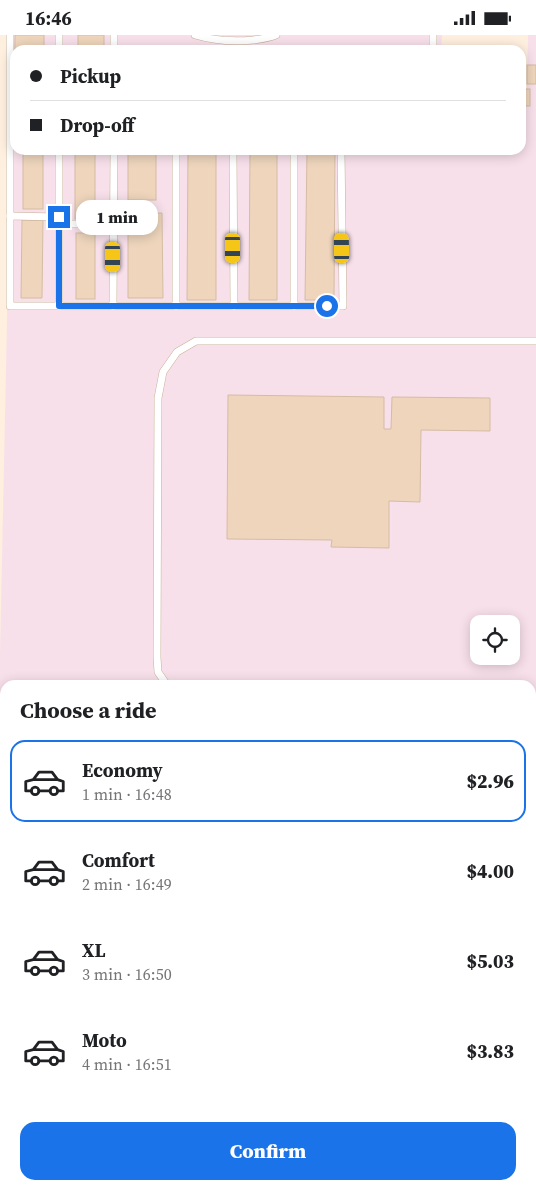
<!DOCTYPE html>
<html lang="en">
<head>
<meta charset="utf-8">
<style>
  :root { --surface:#fff; --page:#f2f2f2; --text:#202124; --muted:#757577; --line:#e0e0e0; --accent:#1a73e8 }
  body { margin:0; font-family:"Source Serif 4",serif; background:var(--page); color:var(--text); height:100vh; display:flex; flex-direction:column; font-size:19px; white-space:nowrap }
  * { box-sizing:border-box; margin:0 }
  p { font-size:16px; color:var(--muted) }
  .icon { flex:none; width:28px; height:28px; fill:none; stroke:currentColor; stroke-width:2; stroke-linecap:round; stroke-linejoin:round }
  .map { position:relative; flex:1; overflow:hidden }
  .details { position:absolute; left:0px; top:645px; width:536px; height:510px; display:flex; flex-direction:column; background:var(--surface); border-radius:15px 15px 0 0; box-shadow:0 2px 12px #0003 }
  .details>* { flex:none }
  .top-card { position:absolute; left:10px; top:10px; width:516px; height:110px; border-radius:15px; box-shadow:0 2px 12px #0003; display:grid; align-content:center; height:110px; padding:0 20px; background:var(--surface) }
  .buttons { position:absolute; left:470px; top:580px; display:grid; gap:10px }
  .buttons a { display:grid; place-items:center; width:50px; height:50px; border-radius:10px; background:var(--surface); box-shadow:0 2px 12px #0003; font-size:25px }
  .end { position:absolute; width:22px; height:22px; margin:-11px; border:6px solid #1a73e8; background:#fff; box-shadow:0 0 0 2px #fff }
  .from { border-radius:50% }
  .bubble { position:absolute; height:35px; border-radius:15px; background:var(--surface); box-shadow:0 2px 12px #0003; font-size:16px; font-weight:800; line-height:35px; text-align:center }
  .car { position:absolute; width:15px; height:30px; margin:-15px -8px; border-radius:6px; box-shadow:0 0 4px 1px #0007; background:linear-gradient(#f5c518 24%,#345 0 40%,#f5c518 0 76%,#345 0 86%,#f5c518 0) }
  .top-card b { display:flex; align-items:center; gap:18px; height:48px; font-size:19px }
  .top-card b+b { border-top:1px solid var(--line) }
  .top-card i { width:12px; height:12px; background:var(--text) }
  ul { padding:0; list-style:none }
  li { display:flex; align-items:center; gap:15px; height:82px; margin:0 10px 8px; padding:0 10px; border:2px solid transparent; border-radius:15px }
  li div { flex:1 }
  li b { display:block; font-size:19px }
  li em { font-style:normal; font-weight:800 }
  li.on { border-color:var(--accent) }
  li>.icon { width:45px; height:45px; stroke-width:1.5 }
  h2 { padding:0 20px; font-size:22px; line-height:60px }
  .button { display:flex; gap:10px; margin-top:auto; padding:10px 20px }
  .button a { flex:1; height:58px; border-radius:15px; background:var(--accent); color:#fff; font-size:20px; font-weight:800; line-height:58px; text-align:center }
  .status { display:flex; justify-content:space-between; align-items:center; height:35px; padding:0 25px; background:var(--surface); direction:ltr }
  .status svg { height:14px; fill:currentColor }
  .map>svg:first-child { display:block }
  .commercial { fill:#f8e0ea; fill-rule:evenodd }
  .green { fill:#aeccb9 }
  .forest { fill:#98bda6 }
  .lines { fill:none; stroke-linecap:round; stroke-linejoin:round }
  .stream { stroke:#729cab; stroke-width:5 }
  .building { fill:#eed5bc; stroke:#d4bca4 }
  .service-casing { stroke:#c7b098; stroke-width:8 }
  .service { stroke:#fff; stroke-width:7 }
  .route { stroke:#1a73e8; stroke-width:6 }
</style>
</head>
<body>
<div class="status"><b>16:46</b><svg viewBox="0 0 49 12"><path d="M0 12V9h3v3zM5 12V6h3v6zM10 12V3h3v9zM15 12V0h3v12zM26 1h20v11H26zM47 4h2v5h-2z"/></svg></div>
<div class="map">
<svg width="536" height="1155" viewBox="0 0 536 1155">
  <rect width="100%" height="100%" fill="#feefdf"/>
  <!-- commercial -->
  <path class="commercial" d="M9 0H442L441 15H15V115H521V53H527L528 0H536V690H531V650H5V681H0V619L7 286ZM479 589H511V621H479Z"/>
  <!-- green -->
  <g class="green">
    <path d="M531 978H536V1004L531 1005Z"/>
    <path d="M6 1150H28V1155H7Z"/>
    <path d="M44 1150H181L183 1155H44Z"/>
  </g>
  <!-- forest -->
  <g class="forest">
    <path d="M0 681H5V1085L4 1088 0 985Z"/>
    <rect x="531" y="690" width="5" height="252"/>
  </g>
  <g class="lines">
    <!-- stream -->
    <path class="stream" d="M19 1155 20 1150"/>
  </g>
  <!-- building -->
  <g class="building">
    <path d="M15 0H44V15H15V76H14Z"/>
    <rect x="78" y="0" width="26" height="15"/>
    <rect x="527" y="30" width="9" height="19"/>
    <rect x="521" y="54" width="9" height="17"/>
    <rect x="23" y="115" width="20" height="59"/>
    <rect x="75" y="115" width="20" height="69"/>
    <rect x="128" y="115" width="28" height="50"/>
    <path d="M188 115H216V265H187Z"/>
    <path d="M250 115H277V265H249Z"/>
    <path d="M307 115H335L334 265H305Z"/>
    <path d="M162 178 163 263H128V179Z"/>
    <path d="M22 185H43L42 263H21Z"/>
    <rect x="76" y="198" width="19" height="66"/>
    <path d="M228 360 384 362V394H391L392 362 490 363V396L421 395 420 467 389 466V513L331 512 332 505 227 504Z"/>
  </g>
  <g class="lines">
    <!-- service casing -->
    <g class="service-casing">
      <g id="service">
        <path d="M10 0V271H59"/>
        <path d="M195 0C215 6 233 7 253 5 261 4 269 3 276 0"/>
        <path d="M59 15V0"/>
        <path d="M114 15V0"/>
        <path d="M433 15V0"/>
        <path d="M59 115V271H113L114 115"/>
        <path d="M176 115V271"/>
        <path d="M233 115 234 271"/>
        <path d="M10 181 59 182"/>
        <path d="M59 189H113"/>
        <path d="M113 271H343L341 115"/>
        <path d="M294 271V115"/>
        <path d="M167 650 158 637 157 622 158 363 163 337 177 317 196 306H536"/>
        <path d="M531 664H536"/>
      </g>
    </g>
    <!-- service -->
    <use href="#service" class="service"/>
  </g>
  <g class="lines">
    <!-- route -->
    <path class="route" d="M59 182V271H327"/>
  </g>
</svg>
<div class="buttons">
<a><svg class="icon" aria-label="locate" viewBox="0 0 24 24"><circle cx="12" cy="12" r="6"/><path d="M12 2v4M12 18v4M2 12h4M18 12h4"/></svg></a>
</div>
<i class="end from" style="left:327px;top:271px"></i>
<i class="end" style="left:59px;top:182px"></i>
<div class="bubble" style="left:76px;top:165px;width:82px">1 min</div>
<i class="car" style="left:233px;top:213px;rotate:180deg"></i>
<i class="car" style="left:342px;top:213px;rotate:359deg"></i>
<i class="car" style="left:113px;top:222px;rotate:180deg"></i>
<div class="top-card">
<b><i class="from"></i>Pickup</b>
<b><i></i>Drop-off</b>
</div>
<section class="details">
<h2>Choose a ride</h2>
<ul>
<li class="on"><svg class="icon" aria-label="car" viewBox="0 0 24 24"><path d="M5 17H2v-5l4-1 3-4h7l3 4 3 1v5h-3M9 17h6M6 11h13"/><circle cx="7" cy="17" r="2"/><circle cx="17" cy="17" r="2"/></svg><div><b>Economy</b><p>1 min · 16:48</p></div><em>$2.96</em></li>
<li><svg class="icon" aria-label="car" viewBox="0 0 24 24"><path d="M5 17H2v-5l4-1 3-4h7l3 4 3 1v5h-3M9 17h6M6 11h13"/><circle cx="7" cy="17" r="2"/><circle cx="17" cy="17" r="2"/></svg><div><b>Comfort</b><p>2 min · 16:49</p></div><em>$4.00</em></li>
<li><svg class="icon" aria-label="car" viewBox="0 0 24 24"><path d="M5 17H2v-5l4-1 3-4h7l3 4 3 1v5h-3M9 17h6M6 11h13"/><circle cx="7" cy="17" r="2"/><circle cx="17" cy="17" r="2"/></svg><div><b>XL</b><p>3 min · 16:50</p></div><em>$5.03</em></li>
<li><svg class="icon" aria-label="car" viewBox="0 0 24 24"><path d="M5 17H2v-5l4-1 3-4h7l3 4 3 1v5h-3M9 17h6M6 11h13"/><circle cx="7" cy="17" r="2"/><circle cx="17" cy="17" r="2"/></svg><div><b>Moto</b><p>4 min · 16:51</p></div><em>$3.83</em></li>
</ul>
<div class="button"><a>Confirm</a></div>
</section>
</div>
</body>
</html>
